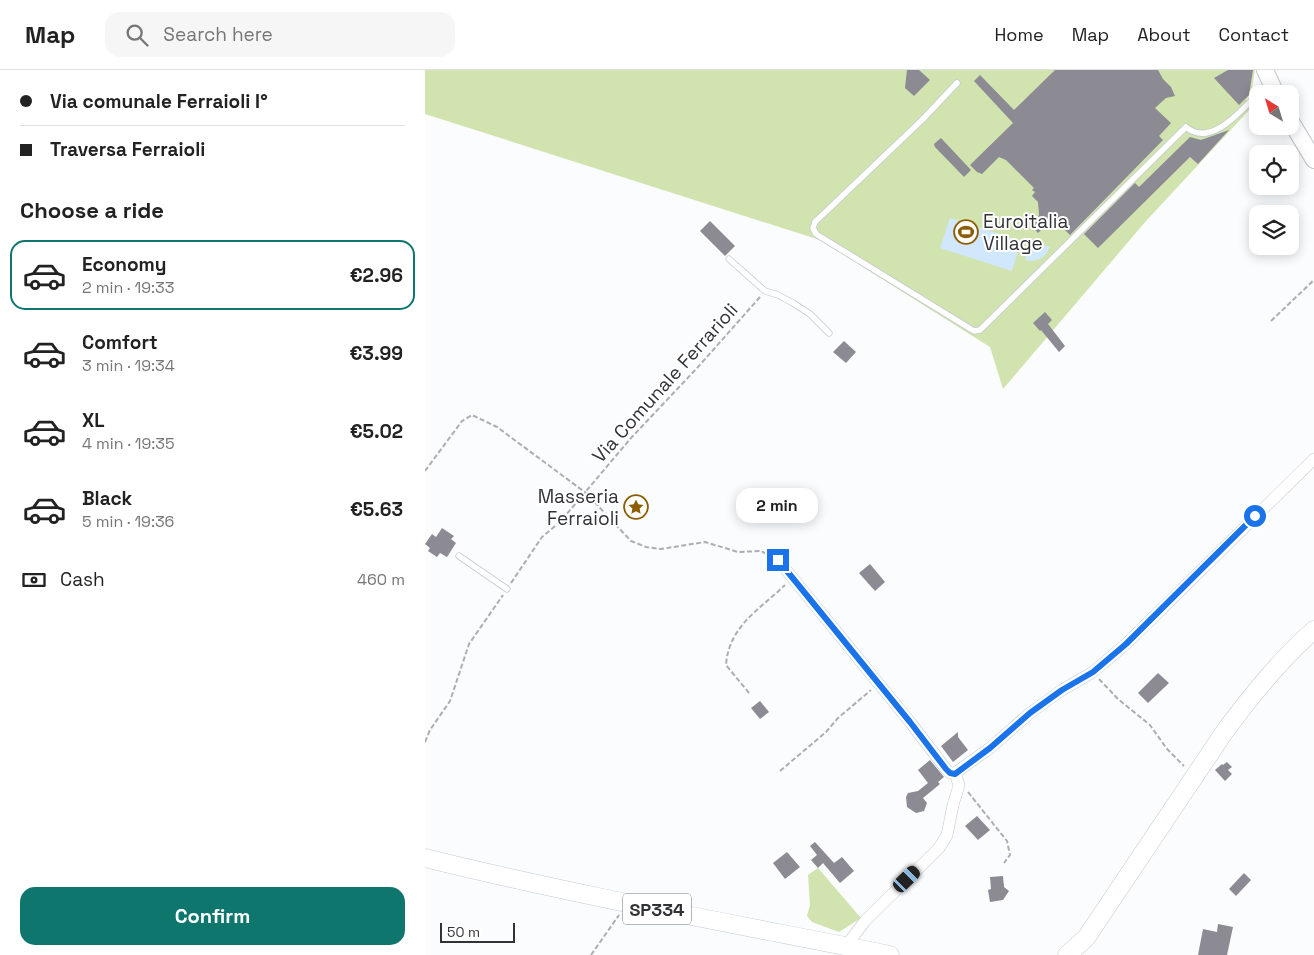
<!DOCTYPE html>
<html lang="en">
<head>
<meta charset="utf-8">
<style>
  :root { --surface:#fff; --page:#f6f6f6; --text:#222; --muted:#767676; --line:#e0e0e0; --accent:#0f766e }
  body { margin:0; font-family:"Space Grotesk",sans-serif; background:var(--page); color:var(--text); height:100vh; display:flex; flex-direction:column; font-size:19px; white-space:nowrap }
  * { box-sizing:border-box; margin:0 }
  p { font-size:16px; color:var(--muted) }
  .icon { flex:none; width:28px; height:28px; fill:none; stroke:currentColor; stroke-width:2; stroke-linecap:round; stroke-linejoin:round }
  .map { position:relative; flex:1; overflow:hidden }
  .panel { display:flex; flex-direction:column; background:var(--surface); width:425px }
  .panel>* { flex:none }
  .top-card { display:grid; align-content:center; height:110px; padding:0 20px; background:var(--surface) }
  .needle { width:32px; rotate:322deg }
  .buttons { position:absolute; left:824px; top:15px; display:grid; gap:10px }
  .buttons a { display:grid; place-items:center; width:50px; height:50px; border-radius:10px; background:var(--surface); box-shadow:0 2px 12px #0003; font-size:25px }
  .scale { position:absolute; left:15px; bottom:12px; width:75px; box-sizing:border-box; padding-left:5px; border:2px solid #313236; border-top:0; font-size:14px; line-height:18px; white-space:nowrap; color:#313236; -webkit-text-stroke:4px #fff; paint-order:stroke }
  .end { position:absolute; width:22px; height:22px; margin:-11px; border:6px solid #1a73e8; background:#fff; box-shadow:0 0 0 2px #fff }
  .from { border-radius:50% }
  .bubble { position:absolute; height:35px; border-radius:15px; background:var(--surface); box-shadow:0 2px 12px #0003; font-size:16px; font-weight:700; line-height:35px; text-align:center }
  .car { position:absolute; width:15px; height:30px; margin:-15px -8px; border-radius:6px; box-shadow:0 0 4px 1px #0007; background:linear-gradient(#222 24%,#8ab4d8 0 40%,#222 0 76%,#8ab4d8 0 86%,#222 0) }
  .top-card b { display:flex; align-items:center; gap:18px; height:48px; font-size:19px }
  .top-card b+b { border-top:1px solid var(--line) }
  .top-card i { width:12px; height:12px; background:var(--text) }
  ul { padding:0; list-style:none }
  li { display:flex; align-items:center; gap:15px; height:70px; margin:0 10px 8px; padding:0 10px; border:2px solid transparent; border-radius:15px }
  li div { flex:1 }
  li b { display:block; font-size:19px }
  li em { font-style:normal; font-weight:700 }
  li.selected { border-color:var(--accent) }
  li>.icon { width:45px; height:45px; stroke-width:1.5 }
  h2 { padding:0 20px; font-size:22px; line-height:60px }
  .pay { display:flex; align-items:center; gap:12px; height:55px; padding:0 20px; font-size:19px }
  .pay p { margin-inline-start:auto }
  .cta { display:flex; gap:10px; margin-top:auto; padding:10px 20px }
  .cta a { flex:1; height:58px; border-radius:15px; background:var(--accent); color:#fff; font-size:20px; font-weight:700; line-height:58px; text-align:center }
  header { display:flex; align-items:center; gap:30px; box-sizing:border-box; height:70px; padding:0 25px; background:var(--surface); border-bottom:1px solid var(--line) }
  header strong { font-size:24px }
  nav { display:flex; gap:28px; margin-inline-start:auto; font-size:18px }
  .search { width:350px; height:45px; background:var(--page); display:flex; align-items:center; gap:12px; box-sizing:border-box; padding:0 18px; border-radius:15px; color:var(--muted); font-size:19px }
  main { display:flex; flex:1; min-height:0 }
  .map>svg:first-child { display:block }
  .green { fill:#d1e3af }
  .water { fill:#d1e7fc }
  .building { fill:#8c8a93 }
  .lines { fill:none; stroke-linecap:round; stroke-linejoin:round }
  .lane-casing { stroke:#c3c8d1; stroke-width:7 }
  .street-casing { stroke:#c3c8d1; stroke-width:12 }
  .secondary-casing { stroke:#c3c8d1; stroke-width:18 }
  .primary-casing { stroke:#c3c8d1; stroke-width:19 }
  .path { stroke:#adaeb0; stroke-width:2; stroke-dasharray:5 2.5; stroke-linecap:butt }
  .lane { stroke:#fff; stroke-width:5.5 }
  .street { stroke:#fff; stroke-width:11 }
  .secondary { stroke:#fff; stroke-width:16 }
  .primary { stroke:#fff; stroke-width:18 }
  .route { stroke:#1a73e8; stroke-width:6 }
  .labels { text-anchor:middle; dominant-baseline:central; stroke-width:4; stroke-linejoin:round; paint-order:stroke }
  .shield { fill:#fff; stroke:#6f7072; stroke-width:1 }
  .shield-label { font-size:18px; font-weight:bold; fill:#313236 }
  .poi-label { font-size:19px; fill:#313236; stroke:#fff; text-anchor:start }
  .street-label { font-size:19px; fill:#313236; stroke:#fff }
</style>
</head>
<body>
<header>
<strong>Map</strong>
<div class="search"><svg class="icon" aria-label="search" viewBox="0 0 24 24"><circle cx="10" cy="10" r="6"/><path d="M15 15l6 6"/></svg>Search here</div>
<nav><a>Home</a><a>Map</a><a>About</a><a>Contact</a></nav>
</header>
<main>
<section class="panel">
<div class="top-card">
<b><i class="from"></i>Via comunale Ferraioli I°</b>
<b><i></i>Traversa Ferraioli</b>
</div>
<h2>Choose a ride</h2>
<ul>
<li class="selected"><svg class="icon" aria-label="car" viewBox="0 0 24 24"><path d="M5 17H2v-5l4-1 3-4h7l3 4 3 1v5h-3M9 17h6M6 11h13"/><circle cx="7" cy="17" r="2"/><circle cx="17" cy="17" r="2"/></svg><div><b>Economy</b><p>2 min · 19:33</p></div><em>€2.96</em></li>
<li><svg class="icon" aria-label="car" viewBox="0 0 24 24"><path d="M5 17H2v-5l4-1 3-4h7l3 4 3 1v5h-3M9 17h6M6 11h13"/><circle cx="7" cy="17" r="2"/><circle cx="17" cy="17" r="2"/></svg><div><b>Comfort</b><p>3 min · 19:34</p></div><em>€3.99</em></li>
<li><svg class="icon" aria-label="car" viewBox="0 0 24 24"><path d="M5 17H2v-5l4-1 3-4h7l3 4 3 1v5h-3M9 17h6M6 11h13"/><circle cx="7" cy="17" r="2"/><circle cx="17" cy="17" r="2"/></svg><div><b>XL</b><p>4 min · 19:35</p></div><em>€5.02</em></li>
<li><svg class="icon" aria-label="car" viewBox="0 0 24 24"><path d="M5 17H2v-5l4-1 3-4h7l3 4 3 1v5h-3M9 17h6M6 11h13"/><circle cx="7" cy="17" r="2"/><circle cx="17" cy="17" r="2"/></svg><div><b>Black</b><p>5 min · 19:36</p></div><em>€5.63</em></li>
</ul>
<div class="pay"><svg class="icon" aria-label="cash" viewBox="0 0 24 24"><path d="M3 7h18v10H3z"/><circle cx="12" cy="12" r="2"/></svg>Cash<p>460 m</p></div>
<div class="cta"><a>Confirm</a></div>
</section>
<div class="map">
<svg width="889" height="885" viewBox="0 0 889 885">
  <rect width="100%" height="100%" fill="#fbfcfd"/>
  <!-- green -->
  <g class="green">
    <path d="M0 0H830L826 23 821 30 827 37 721 151 578 319 565 277 395 170 0 44Z"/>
    <path d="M393 798 436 848 414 862 387 852 382 846 385 835 383 805Z"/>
  </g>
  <!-- water -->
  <g class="water">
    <path d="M525 148 596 171 587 201 515 178Z"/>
    <path d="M606 171 625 177C620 188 612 193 600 190Z"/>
  </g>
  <!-- building -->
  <g class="building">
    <path d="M482 0H494L505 10 489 26 480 18Z"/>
    <path d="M630 0H733L738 9 746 17 750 26 741 28 730 38 746 53 734 66 738 70 645 165 628 148 613 163 606 155 611 151 614 145 613 132 607 126 610 122 607 120 609 118 581 90 574 87 557 104 552 102 545 95 588 53 549 11 555 5 589 40Z"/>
    <path d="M803 0H828L824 25 814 35 789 8Z"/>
    <path d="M804 60 773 94 765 87 673 178 659 164 710 113 714 117 765 67 776 70Z"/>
    <path d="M516 68 546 100 539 107 510 77 509 74Z"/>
    <path d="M285 151 310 176 300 186 275 161Z"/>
    <path d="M620 242 627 250 623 254 640 276 634 282 616 260 615 261 608 253Z"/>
    <path d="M419 271 431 282 421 293 408 282Z"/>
    <path d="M17 458 29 466 26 469 31 473 22 487 15 483 12 487 3 481 5 478 0 474 7 464 11 467Z"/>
    <path d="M445 494 460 512 450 521 434 503Z"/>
    <path d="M733 603 744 613 723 633 713 623Z"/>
    <path d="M335 631 344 642 335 649 326 638Z"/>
    <path d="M533 662V667L543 680 528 692 516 676Z"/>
    <path d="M505 690 519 707 513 712 515 714 498 728 502 733 499 741 491 743 482 737 481 727 483 723 493 721 503 713 493 700Z"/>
    <path d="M802 692 807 697 803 700 807 704 800 711 790 700 797 694 798 695Z"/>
    <path d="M552 746 565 760 553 770 540 756Z"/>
    <path d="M390 772 409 793 417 787 429 801 415 813 398 793 393 798 386 790 392 785 385 776Z"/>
    <path d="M362 782 375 797 360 809 348 793Z"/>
    <path d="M819 803 826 810 811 826 804 819Z"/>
    <path d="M578 806 579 817 584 821 578 830 565 832 563 820 566 819 565 807Z"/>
    <path d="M793 854 808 857 802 885H773L778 859 792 862Z"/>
  </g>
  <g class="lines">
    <!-- lane casing -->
    <g class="lane-casing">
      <g id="lane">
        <path d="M532 13 497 50 390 152 388 158 391 164 549 261 555 260 761 57C789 81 824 30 843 14"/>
        <path d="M304 189 340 221 353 225 368 233 385 244 404 263"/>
        <path d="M34 486 82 519"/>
      </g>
    </g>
    <!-- street casing -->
    <g class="street-casing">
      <g id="street">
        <path d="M353 490 485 652 521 699 525 703H530"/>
        <path d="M421 876 440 851 514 778 522 765 528 735 533 719 534 715 530 703 565 678 605 643 637 620 668 602 701 574 889 389"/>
      </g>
    </g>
    <!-- secondary casing -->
    <g class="secondary-casing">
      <g id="secondary">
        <path d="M840 0 851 24"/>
        <path d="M865 50 889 90"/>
      </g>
    </g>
    <!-- primary casing -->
    <g class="primary-casing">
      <g id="primary">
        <path d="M0 788C154 826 310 854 465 885"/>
        <path d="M642 885 661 868 800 661C827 625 855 590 889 560"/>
      </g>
    </g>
    <!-- path -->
    <g class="path">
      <path d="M846 251 889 210"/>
      <path d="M0 401 37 351 47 345 72 357 161 423 206 471 221 477 236 479 280 472 313 482 336 481 343 485"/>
      <path d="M86 513 117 467 135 452 206 368 273 297 335 227"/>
      <path d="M674 609 693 629 725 655 742 679 759 696"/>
      <path d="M324 623 301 595C304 556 334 540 360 515"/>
      <path d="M0 672 5 660 25 631 44 574 78 525"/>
      <path d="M355 701 401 662 413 648 446 620"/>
      <path d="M543 722 582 771 585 785 579 793"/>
      <path d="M166 885 194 845"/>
    </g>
    <!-- lane -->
    <use href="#lane" class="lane"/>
    <!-- street -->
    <use href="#street" class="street"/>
    <!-- secondary -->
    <use href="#secondary" class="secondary"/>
    <!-- primary -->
    <use href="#primary" class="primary"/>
  </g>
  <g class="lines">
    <!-- route -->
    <path class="route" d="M353 490 485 652 521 699 525 703 530 704 565 678 605 643 637 620 668 602 701 574 830 446"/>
  </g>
  <!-- icons -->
  <defs>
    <g id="stadium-ring" transform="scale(1.25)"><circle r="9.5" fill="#fff" stroke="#8c5d03" stroke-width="1.5"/><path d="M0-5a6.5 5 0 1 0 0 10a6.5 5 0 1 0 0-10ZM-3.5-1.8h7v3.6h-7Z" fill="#8c5d03"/></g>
    <g id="sight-ring" transform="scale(1.25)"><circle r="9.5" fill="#fff" stroke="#8c5d03" stroke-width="1.5"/><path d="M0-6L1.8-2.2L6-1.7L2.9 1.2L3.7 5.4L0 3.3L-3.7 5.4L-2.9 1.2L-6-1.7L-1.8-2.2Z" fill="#8c5d03"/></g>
  </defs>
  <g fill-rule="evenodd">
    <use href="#stadium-ring" x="541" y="162"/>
    <use href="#sight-ring" x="211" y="437"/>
  </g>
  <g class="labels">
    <!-- shield labels -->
    <rect class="shield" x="198" y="823.5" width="68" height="31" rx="4"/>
    <g class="shield-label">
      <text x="232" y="839">SP334</text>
    </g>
    <!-- poi labels -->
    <g class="poi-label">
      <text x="558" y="151">Euroitalia<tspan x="558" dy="22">Village</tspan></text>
      <text x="194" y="426" text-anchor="end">Masseria<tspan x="194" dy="22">Ferraioli</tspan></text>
    </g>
    <!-- street labels -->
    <g class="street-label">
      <text transform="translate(240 313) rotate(-48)">Via Comunale Ferrarioli</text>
    </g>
  </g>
</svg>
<div class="buttons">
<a><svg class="needle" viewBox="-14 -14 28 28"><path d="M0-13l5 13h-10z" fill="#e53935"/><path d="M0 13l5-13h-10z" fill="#767676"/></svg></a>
<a><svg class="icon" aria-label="locate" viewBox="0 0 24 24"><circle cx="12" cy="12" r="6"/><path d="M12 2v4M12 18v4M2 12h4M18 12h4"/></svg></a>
<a><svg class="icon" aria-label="layers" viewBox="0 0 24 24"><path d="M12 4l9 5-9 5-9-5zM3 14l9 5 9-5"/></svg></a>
</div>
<div class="scale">50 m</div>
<i class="end from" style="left:830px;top:446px"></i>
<i class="end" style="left:353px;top:490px"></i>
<div class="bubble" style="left:311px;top:418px;width:82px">2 min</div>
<i class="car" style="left:482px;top:809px;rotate:46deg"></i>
</div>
</main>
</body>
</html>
